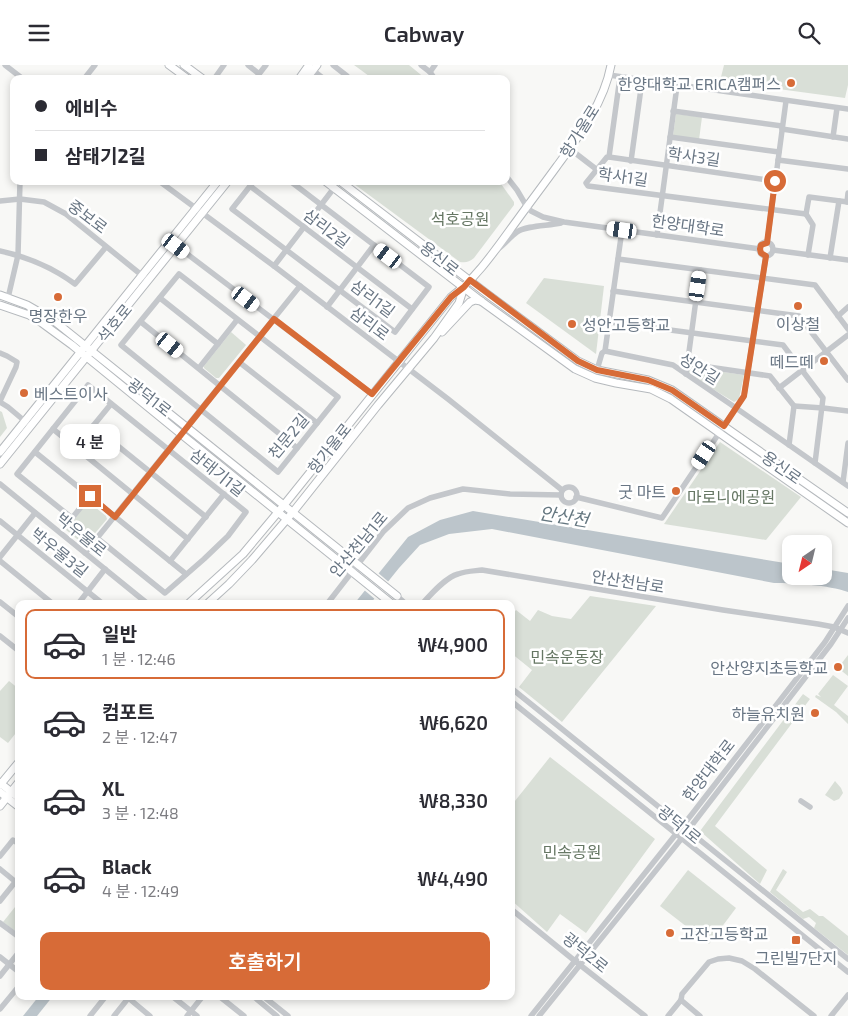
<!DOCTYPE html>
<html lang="ko">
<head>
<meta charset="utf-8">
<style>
  :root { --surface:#fff; --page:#f7f7f7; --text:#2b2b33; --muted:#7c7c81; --line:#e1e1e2; --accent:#d76b37 }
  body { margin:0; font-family:"Exo 2","Noto Sans KR",sans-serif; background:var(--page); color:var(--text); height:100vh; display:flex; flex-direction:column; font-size:19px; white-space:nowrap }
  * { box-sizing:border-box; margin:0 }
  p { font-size:16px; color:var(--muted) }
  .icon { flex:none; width:28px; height:28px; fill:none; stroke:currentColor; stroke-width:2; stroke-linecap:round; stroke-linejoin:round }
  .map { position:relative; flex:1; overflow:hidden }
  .side { position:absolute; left:15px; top:535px; width:500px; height:400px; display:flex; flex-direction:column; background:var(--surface); border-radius:10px; box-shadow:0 2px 8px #0003 }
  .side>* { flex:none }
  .guide { position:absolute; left:10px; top:10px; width:500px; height:110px; border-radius:10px; box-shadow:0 2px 8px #0003; display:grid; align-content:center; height:110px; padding:0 25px; background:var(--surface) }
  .needle { width:32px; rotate:215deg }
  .buttons { position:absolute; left:782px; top:470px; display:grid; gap:10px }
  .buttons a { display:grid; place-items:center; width:50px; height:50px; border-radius:10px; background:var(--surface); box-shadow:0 2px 8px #0003; font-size:25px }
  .end { position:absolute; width:22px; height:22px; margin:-11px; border:6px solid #d76b37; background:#fff; box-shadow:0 0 0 2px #fff }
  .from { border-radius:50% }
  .bubble { position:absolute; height:35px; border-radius:10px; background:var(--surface); box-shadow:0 2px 8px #0003; font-size:16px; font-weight:600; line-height:35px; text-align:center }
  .car { position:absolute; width:15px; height:30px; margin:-15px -8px; border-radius:6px; box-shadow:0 0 4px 1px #0007; background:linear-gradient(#fff 24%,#345 0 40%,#fff 0 76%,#345 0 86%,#fff 0) }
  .guide b { display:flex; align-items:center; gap:18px; height:48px; font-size:19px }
  .guide b+b { border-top:1px solid var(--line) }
  .guide i { width:12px; height:12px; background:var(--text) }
  ul { padding:9px 0 0; list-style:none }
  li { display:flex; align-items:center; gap:15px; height:70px; margin:0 10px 8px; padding:0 15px; border:2px solid transparent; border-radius:10px }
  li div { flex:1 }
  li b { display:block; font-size:19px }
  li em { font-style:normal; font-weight:600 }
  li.on { border-color:var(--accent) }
  li>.icon { width:45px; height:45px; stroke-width:1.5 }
  .cta { display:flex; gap:10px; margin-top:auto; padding:10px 25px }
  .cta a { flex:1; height:58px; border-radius:10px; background:var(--accent); color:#fff; font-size:20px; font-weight:600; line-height:58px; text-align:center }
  header { display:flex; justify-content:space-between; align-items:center; height:65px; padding:0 25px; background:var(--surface); font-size:22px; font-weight:600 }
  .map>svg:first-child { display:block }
  .green { fill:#d9dfd7 }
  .water { fill:#bcc5cb }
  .pier { fill:#f8f8f6 }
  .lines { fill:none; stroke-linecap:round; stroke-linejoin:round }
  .major-casing { stroke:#b5b9bd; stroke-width:9 }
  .minor { stroke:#c4c7cb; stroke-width:5.5 }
  .major { stroke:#fff; stroke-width:7 }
  .route { stroke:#d76b37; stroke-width:6 }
  .poi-dot { fill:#d76b37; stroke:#fff; stroke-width:2 }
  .labels { text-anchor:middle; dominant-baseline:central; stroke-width:5; stroke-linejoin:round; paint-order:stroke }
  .poi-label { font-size:16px; fill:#697684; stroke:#fff; text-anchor:end }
  .street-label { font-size:16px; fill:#697684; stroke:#fff }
  .park-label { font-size:16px; fill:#667764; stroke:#fff }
  .water-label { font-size:18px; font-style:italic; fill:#657780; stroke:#fff }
</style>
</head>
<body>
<header><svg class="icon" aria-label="menu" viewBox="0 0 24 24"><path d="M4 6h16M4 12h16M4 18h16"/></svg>Cabway<svg class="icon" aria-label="search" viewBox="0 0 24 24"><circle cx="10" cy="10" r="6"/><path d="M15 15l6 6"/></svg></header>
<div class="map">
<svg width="848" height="951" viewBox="0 0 848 951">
  <rect width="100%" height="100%" fill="#f8f8f6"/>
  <!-- green -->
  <g class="green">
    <path d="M354 0H409L426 14H367L369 11Z"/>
    <path d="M724 0H848V20L845 33 720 16Z"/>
    <path d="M676 49 702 52 699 75 673 71Z"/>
    <path d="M350 116H499L514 137V140L474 193C469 197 466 198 460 197Z"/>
    <path d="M544 213 604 221 596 289 526 238Z"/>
    <path d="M231 267 246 280 219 313H216L204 303V301Z"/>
    <path d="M690 302 744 310 739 334 734 337 688 309Z"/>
    <path d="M0 346 2 347 7 363 0 372Z"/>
    <path d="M720 377 801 432 766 475 664 459Z"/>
    <path d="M87 438H90L106 451 107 454 86 479H83L65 464Z"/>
    <path d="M590 531 656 541 562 657 519 622 532 605 511 588V551L516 545 530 556 538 545 552 551 571 554Z"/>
    <path d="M848 590V611L838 603Z"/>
    <path d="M833 610 848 621 834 640 848 651V659L836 647 815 632 816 630 821 632 818 629Z"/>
    <path d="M9 616 19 624V664L8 678 0 672V626Z"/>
    <path d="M803 629 810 634 715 761 767 805 760 819 700 766Z"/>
    <path d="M550 692 655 774 586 868 560 849 547 867 511 835V741Z"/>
    <path d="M835 716 841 723 843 728 839 734 834 736 825 730Z"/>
    <path d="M783 804 787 807 776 825 803 847 810 844 819 851H823L848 871V890L814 863 816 858 809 852 803 854 770 827Z"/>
    <path d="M688 805 736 843 709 879 660 841Z"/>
    <path d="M19 837V869L3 857Z"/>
  </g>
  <!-- water -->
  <g class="water">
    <path d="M473 446 791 499V511H824V504L848 508V527C828 520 795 518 774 518L492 464 449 469 420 480 399 503 370 539H354L408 472 440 455Z"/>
    <path d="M39 931H53L37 951H23Z"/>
  </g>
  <!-- pier -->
  <path class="pier" d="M377 507 390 518 376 535 363 524Z"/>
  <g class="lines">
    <!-- major casing -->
    <g class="major-casing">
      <g id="major">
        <path d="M169 0 188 14"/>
        <path d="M184 0 203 14"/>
        <path d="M299 14 309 0"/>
        <path d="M306 14 317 0"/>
        <path d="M325 116 481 236 575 304 595 313 616 318 651 324 671 334 848 458"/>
        <path d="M340 116 486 228 578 296 597 305 648 315 672 325 848 448"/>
        <path d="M0 230 27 240 53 255 397 531"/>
        <path d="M0 240 29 250 42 258 72 280 181 369 392 539"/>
        <path d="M442 267 470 237 475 235 481 236"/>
        <path d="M0 387 218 116"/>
        <path d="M0 399 228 116"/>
        <path d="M188 539 243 489 284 440 451 232C478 212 498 181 518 154 531 136 544 119 557 101 579 71 604 38 611 0"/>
        <path d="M207 539 229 519 252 495 293 447 378 340 434 273 459 238 464 222"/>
        <path d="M0 718 19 733"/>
        <path d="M0 720 19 697"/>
        <path d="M0 727 19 742"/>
        <path d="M0 741 19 717"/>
      </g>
    </g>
    <!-- minor -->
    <g class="minor">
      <path d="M5 0 23 14"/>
      <path d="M248 0 259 9 266 0"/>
      <path d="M333 0 347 11"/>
      <path d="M421 0 430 7 435 14"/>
      <path d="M310 3 324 14"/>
      <path d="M430 7 435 0"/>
      <path d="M609 10 848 44"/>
      <path d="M620 12 609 92H607L586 118 588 121 806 149"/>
      <path d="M84 14 95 0"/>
      <path d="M214 14 224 0"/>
      <path d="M673 46 782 61"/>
      <path d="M782 64 848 74"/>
      <path d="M670 72 779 87"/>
      <path d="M833 72 837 43"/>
      <path d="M570 84 596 104"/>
      <path d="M609 92 775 116"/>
      <path d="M778 95 848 104"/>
      <path d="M631 96 642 16"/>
      <path d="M506 111 517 125 527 142 531 146 543 152 564 157 760 184"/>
      <path d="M159 116 274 201 448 334 562 425"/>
      <path d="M254 116 232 144 395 267 429 222 290 116"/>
      <path d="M250 121 412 244"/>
      <path d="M0 136 20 134 44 137 66 149 144 212"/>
      <path d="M847 137 848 128"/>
      <path d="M806 149 809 132 848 137"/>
      <path d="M806 149 813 160 808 190"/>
      <path d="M657 170 677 21"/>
      <path d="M170 176 372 329"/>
      <circle cx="766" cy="184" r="7"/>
      <path d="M767 178 786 36"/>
      <path d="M498 184C505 179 510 172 517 167 527 160 548 161 561 158"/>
      <path d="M773 185 848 195"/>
      <path d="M0 186C28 192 52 202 75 219L106 182"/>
      <path d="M830 193 839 136"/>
      <path d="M618 194 815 220 848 264"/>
      <path d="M274 201 334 123"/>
      <path d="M179 209 338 332 278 407 121 280Z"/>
      <path d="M613 226 799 251 848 315"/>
      <path d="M8 233 18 190 20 116"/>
      <path d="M160 233 218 279"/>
      <path d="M327 242 374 180"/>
      <path d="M838 251 848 242"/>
      <path d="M141 257 297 383"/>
      <path d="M610 257 783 280 823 333 815 398"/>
      <path d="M605 286 673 300 736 343 848 421"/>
      <path d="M0 288 7 291 17 297 16 302 0 336"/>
      <path d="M239 297 317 358"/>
      <path d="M688 299 770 311 794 341 789 380"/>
      <path d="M199 303 237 255"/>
      <path d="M597 305 602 288 605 286 622 165"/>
      <path d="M686 309 700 205"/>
      <path d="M779 323 848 270"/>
      <path d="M0 337 8 342 27 358"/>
      <path d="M794 341 823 343 848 346"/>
      <path d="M93 361 206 452"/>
      <path d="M53 364 188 474"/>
      <path d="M75 383 111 339"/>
      <path d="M35 387 186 509"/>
      <path d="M843 417 848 378"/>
      <path d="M0 419 148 539"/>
      <circle cx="569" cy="430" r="8"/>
      <path d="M90 431 72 453 17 409 88 320 246 447 228 471 204 494 165 528 97 473"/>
      <path d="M576 432 662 453 744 331 766 191"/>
      <path d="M0 456 103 539"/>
      <path d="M85 488 300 221"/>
      <path d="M0 492 35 448"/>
      <path d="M0 496 53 539"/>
      <path d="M170 496 224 429"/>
      <path d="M397 531 406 539"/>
      <path d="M0 537 19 552"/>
      <path d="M78 539 105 504"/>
      <path d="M327 539 383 467 408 443 430 433 463 424 510 429 561 430"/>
      <path d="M422 539C431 529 446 512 458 509 466 506 474 506 482 505L723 545 818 559 834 562 848 568"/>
      <path d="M0 571 19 586"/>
      <path d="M511 623 848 894"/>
      <path d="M511 636 848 907"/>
      <path d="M801 736 810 742"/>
      <path d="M0 791 13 775 19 779"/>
      <path d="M0 804 17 818"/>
      <path d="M0 836 16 816"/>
      <path d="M511 844 575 896 645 951"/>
      <path d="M0 858 19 872"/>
      <path d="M0 892 19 907"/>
      <path d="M0 911 19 887"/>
      <path d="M126 931 150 951"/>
      <path d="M172 931 197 951"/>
      <path d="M219 931 244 951"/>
      <path d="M253 931 277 951"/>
      <path d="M263 931 288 951"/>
      <path d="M681 935 682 929 709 897 718 894 729 893 742 896 755 904 814 951"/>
      <path d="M0 944 19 921"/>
      <path d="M90 951 106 931"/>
      <path d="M114 951 130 931"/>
      <path d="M187 951 203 931"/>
      <path d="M531 951 692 749 825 577 848 541"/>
      <path d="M539 951 682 773 831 579 848 553"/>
      <path d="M668 951 681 935 700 951"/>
      <path d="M831 951 848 930"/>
    </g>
    <!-- major -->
    <use href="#major" class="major"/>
  </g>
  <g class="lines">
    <!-- route -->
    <path class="route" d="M90 431 115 452 274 254 372 329 451 232 464 222 470 215 578 296 597 305 648 315 672 325 724 361 744 331 766 191 761 188 760 184 761 180 767 178 775 116"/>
  </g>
  <!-- markers -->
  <g class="poi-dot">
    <circle cx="791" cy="18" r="5"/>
    <circle cx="58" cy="232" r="5"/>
    <circle cx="798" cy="241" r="5"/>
    <circle cx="572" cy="259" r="5"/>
    <circle cx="824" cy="296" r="5"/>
    <circle cx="24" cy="328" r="5"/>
    <circle cx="676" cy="426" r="5"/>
    <circle cx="838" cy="602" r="5"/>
    <circle cx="815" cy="648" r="5"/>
    <circle cx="670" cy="868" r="5"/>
    <rect x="791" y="870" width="10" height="10" rx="2.5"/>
  </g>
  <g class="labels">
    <!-- poi labels -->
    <g class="poi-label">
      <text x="781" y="18">한양대학교 ERICA캠퍼스</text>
      <text x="58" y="250" text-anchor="middle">명장한우</text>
      <text x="798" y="258" text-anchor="middle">이상철</text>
      <text x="582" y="259" text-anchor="start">성안고등학교</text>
      <text x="814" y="296">떼드떼</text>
      <text x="34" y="328" text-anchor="start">베스트이사</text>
      <text x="666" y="426">굿 마트</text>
      <text x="828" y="602">안산양지초등학교</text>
      <text x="805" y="648">하늘유치원</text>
      <text x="680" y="868" text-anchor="start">고잔고등학교</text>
      <text x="796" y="892" text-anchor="middle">그린빌7단지</text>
    </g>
    <!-- street labels -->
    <g class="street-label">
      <text transform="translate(579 66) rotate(-58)">항가울로</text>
      <text transform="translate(694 91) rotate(8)">학사3길</text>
      <text transform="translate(623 111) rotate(8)">학사1길</text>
      <text transform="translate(88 151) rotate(37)">중보로</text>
      <text transform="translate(688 160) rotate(8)">한양대학로</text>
      <text transform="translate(327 163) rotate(37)">삼리2길</text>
      <text transform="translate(440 193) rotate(38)">용신로</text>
      <text transform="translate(373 233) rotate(37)">삼리1길</text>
      <text transform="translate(114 258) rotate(-51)">석호로</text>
      <text transform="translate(370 258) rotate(37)">삼리로</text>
      <text transform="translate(700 303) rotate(32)">성안길</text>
      <text transform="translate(150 332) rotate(38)">광덕1로</text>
      <text transform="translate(288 371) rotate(-50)">천문2길</text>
      <text transform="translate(329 383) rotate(-52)">항가울로</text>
      <text transform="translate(782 402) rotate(35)">용신로</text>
      <text transform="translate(218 407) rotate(39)">삼태기1길</text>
      <text transform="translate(82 469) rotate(39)">박우물로</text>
      <text transform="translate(358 479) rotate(-50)">안산천남1로</text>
      <text transform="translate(60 487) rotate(39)">박우물3길</text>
      <text transform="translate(628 516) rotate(9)">안산천남로</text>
      <text transform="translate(708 705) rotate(-52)">한양대학로</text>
      <text transform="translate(680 759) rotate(39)">광덕1로</text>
      <text transform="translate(586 887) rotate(39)">광덕2로</text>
    </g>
    <!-- park labels -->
    <g class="park-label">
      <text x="460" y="153">석호공원</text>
      <text x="731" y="431">마로니에공원</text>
      <text x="567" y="591">민속운동장</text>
      <text x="572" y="786">민속공원</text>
    </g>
    <!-- water labels -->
    <g class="water-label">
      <text transform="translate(564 451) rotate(9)">안산천</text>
    </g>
  </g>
</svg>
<div class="buttons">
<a><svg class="needle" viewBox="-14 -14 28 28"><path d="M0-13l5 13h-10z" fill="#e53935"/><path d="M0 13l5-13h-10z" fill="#7c7c81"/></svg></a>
</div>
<i class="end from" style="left:775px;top:116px"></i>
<i class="end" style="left:90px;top:431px"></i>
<div class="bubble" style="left:60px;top:359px;width:60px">4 분</div>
<i class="car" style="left:622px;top:165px;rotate:278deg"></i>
<i class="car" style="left:176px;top:181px;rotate:127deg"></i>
<i class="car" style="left:388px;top:191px;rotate:307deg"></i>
<i class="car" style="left:698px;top:221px;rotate:8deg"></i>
<i class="car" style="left:246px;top:234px;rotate:127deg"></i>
<i class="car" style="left:170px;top:280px;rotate:129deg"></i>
<i class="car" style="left:704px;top:390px;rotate:213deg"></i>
<div class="guide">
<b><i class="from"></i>에비수</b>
<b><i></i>삼태기2길</b>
</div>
<section class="side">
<ul>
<li class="on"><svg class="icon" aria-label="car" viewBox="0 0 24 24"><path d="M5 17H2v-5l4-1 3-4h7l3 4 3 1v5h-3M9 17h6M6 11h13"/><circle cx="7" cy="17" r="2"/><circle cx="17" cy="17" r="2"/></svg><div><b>일반</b><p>1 분 · 12:46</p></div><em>₩4,900</em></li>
<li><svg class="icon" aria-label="car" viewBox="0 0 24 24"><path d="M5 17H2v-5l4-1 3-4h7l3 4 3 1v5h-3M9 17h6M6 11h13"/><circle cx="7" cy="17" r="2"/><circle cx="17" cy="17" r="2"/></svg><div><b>컴포트</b><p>2 분 · 12:47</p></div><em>₩6,620</em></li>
<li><svg class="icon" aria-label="car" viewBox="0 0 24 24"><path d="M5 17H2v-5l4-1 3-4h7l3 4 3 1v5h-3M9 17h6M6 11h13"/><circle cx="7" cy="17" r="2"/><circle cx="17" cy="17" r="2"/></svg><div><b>XL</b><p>3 분 · 12:48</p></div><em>₩8,330</em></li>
<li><svg class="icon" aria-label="car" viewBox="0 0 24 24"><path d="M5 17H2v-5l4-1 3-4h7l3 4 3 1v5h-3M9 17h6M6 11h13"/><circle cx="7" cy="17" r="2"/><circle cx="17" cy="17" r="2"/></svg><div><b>Black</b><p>4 분 · 12:49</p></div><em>₩4,490</em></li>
</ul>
<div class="cta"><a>호출하기</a></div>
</section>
</div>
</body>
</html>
